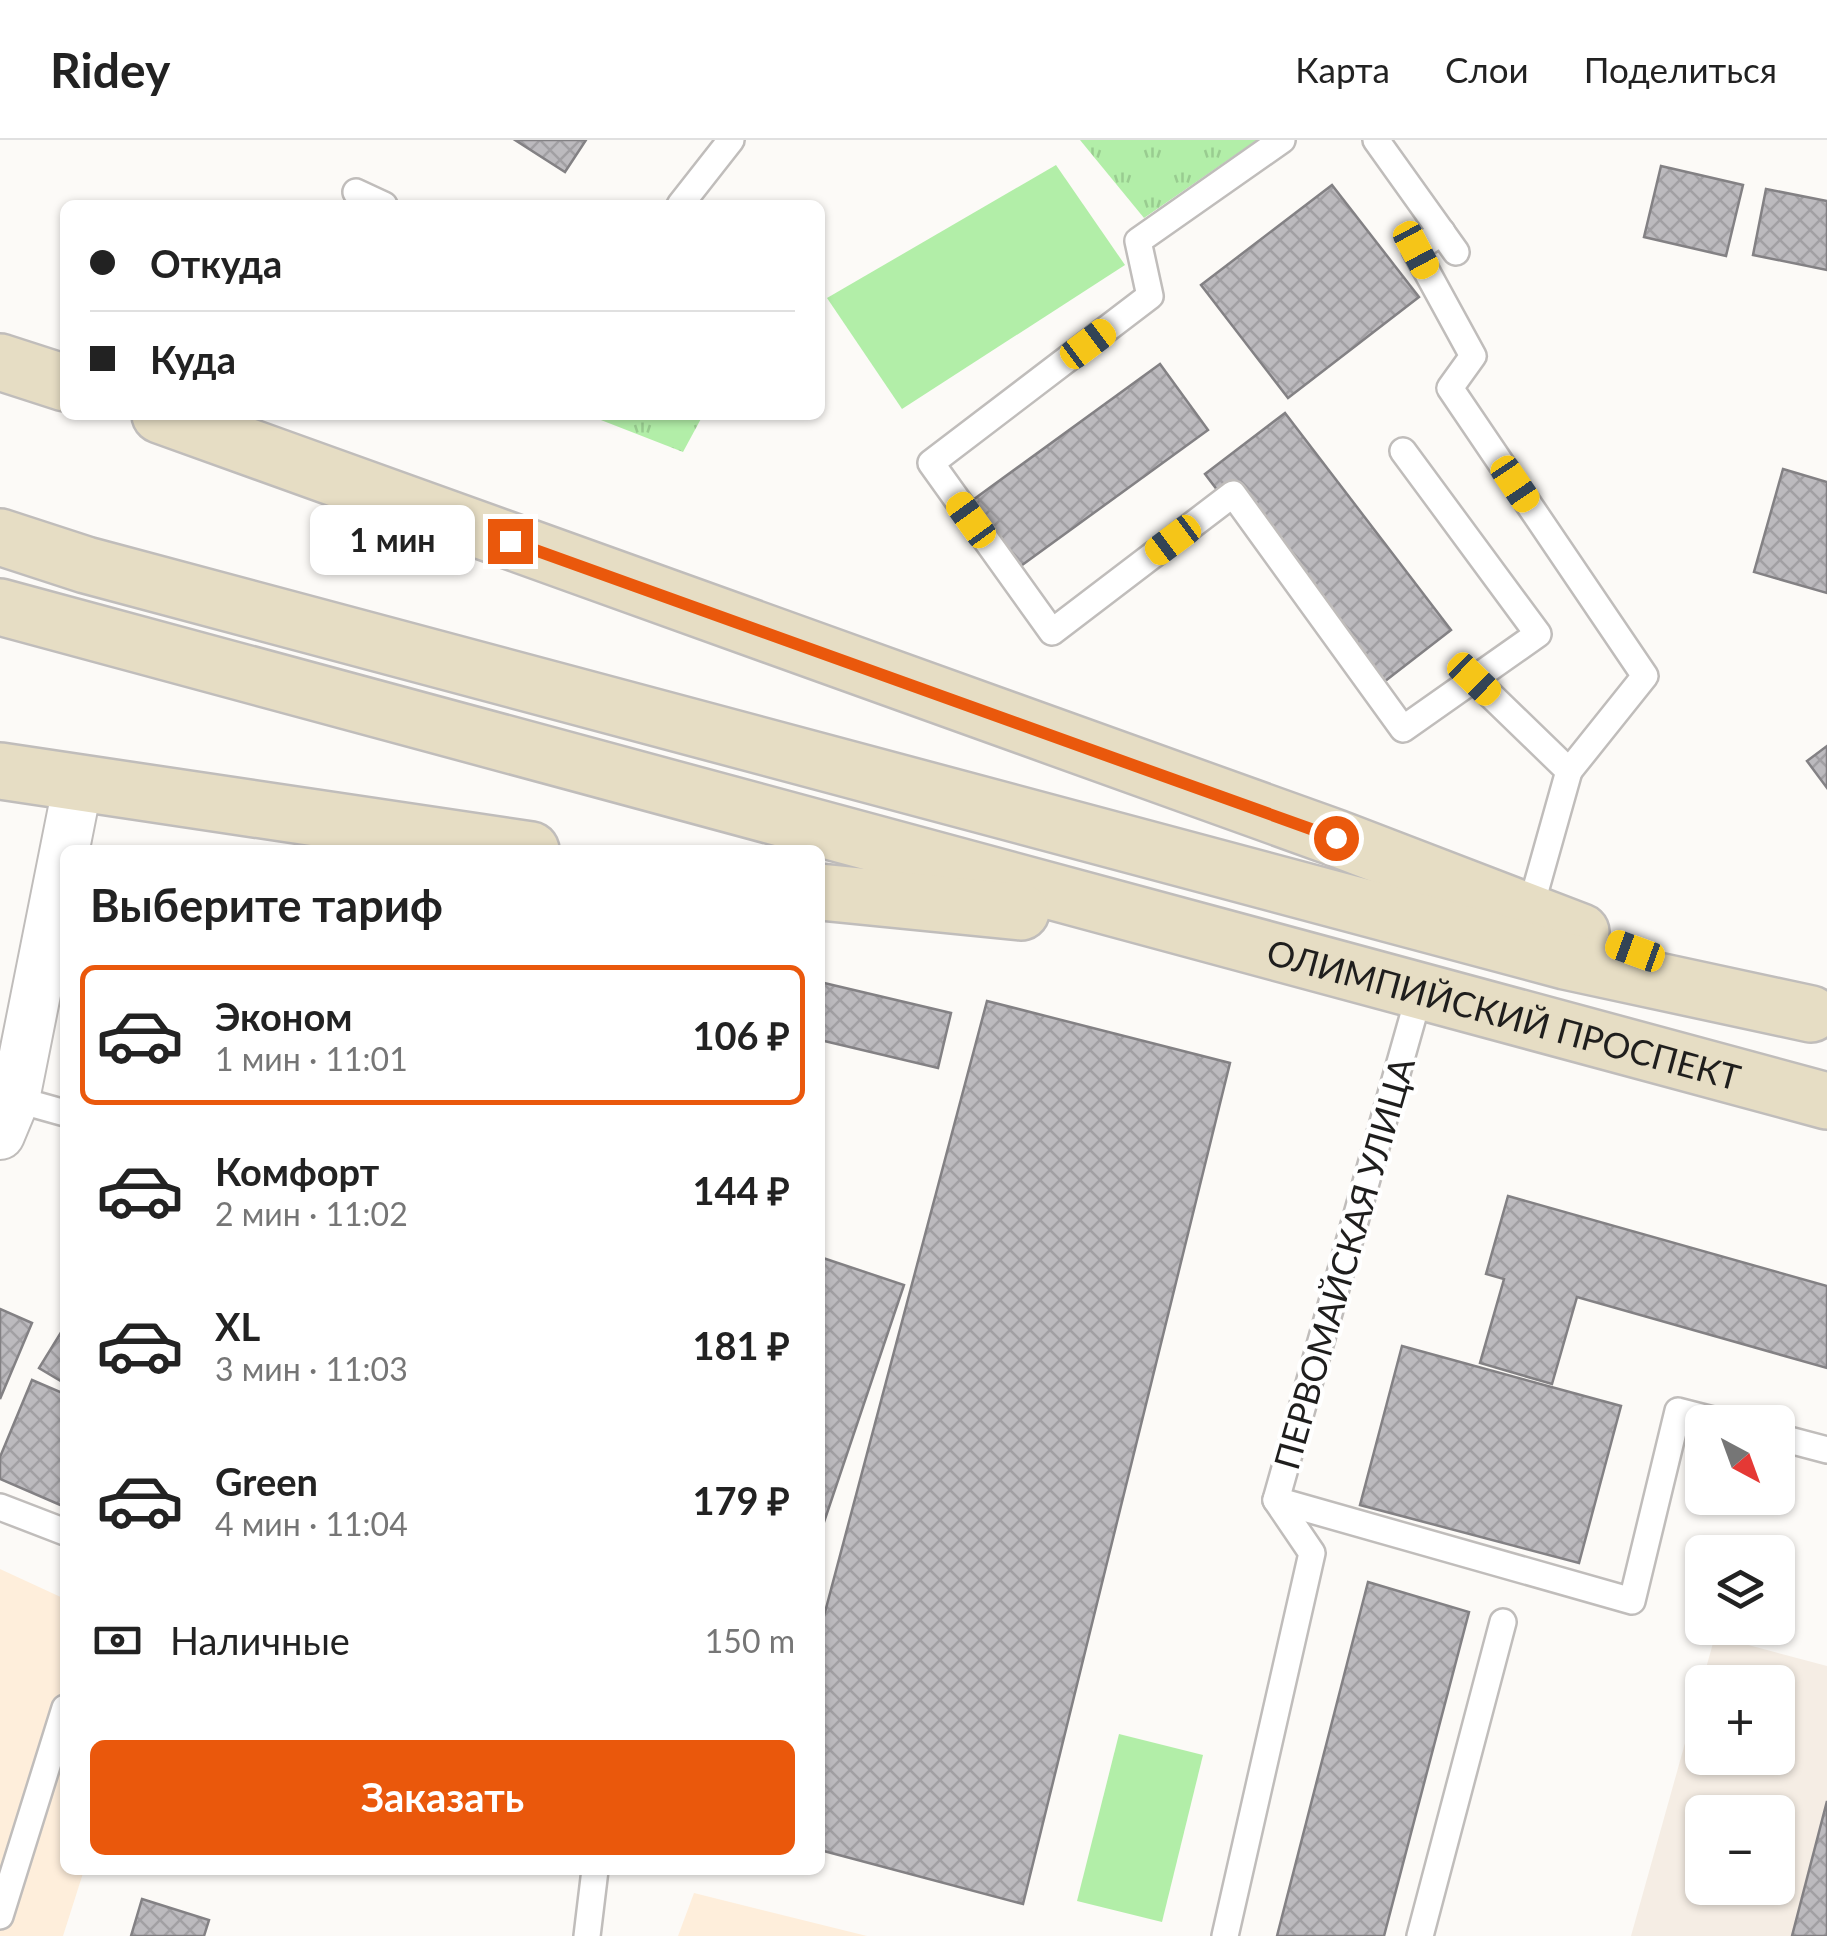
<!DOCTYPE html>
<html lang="ru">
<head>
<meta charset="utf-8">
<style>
  :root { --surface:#fff; --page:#f2f2f2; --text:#222; --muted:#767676; --line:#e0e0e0; --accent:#ea580c }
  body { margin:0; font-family:Lato,sans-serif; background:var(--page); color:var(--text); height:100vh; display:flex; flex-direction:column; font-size:38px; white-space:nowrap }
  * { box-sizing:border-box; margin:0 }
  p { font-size:32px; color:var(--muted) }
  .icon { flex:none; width:55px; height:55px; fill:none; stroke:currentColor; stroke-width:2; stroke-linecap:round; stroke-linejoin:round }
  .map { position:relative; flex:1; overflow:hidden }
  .side { position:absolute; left:60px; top:705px; width:765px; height:1030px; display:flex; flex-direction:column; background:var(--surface); border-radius:15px; box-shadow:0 2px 8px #0004 }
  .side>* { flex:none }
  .guide { position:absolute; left:60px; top:60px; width:765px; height:220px; border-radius:15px; box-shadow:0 2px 8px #0004; display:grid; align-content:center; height:220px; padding:0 30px; background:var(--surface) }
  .needle { width:65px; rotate:139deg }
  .fabs { position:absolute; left:1685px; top:1265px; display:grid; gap:20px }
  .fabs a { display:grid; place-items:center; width:110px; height:110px; border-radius:15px; background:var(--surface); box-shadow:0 2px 8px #0004; font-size:50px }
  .end { position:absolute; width:45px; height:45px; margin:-22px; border:12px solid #ea580c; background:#fff; box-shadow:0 0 0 5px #fff }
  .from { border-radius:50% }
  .bubble { position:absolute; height:70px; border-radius:15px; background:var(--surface); box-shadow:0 2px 8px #0004; font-size:32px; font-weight:700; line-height:70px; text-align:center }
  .car { position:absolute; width:30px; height:60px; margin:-30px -15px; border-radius:12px; box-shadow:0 0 8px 2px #0007; background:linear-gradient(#f5c518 24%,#345 0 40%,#f5c518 0 76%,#345 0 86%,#f5c518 0) }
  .guide b { display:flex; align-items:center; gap:35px; height:95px; font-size:38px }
  .guide b+b { border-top:2px solid var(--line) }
  .guide i { width:25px; height:25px; background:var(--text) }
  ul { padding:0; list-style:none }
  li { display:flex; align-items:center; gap:30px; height:140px; margin:0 20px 15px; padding:0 10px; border:5px solid transparent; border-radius:15px }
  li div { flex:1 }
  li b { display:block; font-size:38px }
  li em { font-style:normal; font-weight:700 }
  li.current { border-color:var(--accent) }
  li>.icon { width:90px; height:90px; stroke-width:1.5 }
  h2 { padding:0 30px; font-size:45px; line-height:120px }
  .pay { display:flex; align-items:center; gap:25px; height:110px; padding:0 30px; font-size:38px }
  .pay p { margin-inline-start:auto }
  .action { display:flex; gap:20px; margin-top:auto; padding:20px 30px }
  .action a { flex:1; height:115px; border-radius:15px; background:var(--accent); color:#fff; font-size:40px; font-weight:700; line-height:115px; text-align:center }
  header { display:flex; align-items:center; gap:60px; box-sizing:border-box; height:140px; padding:0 50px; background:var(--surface); border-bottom:2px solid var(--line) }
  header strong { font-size:48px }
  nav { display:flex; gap:55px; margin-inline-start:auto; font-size:35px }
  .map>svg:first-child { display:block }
  .industrial { fill:#feeedb }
  .built { fill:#f5ede4; fill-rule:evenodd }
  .green { fill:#b2eea8 }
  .park { fill:url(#park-tufts) }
  .building { fill:url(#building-cross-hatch); stroke:#838184; stroke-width:2.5 }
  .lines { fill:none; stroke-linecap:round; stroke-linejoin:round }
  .lane-casing { stroke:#c0bdbb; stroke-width:30 }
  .street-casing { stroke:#c0bdbb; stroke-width:52 }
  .secondary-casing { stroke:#c0bdbb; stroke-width:60 }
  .lane { stroke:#fff; stroke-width:25 }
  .street { stroke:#fff; stroke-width:48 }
  .secondary { stroke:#e6ddc4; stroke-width:55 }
  .route { stroke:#ea580c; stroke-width:12 }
  .labels { text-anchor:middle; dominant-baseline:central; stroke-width:9; stroke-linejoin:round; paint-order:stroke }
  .street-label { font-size:35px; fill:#1f1e1d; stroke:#fff }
</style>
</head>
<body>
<header>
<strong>Ridey</strong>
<nav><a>Карта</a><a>Слои</a><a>Поделиться</a></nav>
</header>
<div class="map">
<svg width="1827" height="1796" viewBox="0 0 1827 1796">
  <defs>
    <pattern id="park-tufts" width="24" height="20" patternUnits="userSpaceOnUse" patternTransform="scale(2.5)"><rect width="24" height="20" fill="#b2eea8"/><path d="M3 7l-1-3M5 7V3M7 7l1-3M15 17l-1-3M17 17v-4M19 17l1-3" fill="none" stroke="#99cc90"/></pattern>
    <pattern id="building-cross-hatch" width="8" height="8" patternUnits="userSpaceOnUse" patternTransform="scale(2.5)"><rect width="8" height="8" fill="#bcbabe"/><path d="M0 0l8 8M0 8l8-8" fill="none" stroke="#a19fa3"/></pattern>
  </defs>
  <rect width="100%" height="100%" fill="#fcfaf7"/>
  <!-- industrial -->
  <g class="industrial">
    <path d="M0 1429 65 1459V1730H84L63 1796H0Z"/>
    <path d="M694 1753 867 1796H678Z"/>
  </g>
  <!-- built -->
  <path class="built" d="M1715 1496 1827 1526V1796H1631ZM1702 1542H1778V1618H1702ZM1702 1672H1778V1748H1702Z"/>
  <!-- green -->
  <g class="green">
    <path d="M1056 25 1125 125 902 269 827 158Z"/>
    <path d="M1119 1594 1203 1615 1162 1782 1077 1761Z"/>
  </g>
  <!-- park -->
  <g class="park">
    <path d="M1080 0H1257L1144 78Z"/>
    <path d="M588 275H703L683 312Z"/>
  </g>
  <!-- building -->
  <g class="building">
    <path d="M515 0H586L565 32Z"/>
    <path d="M1661 26 1743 45 1726 116 1644 97Z"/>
    <path d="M1332 45 1419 157 1288 258 1201 145Z"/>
    <path d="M1766 49 1827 61V130L1753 115Z"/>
    <path d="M1160 224 1208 290 1018 428 970 362Z"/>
    <path d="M1285 273 1451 490 1371 552 1205 334Z"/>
    <path d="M1783 329 1827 342V453L1754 432Z"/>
    <path d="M1827 606V648L1807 621Z"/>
    <path d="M820 842 951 873 938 928 820 900Z"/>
    <path d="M987 861 1230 923 1023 1764 820 1710V1491Z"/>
    <path d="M1508 1056 1827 1146V1228L1577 1157 1552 1244 1480 1223 1504 1139 1486 1134Z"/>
    <path d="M820 1117 904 1145 820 1394Z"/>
    <path d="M0 1169 32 1183 0 1259Z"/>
    <path d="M65 1186V1242L64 1243 39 1228Z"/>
    <path d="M1402 1206 1621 1266 1579 1423 1360 1365Z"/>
    <path d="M32 1240 65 1254V1367L0 1339V1317Z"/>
    <path d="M1368 1442 1469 1472 1384 1796H1277Z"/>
    <path d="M1827 1661V1796H1792Z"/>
    <path d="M142 1759 209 1780 204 1796H131Z"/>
  </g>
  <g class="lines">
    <!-- lane casing -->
    <g class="lane-casing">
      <g id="lane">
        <path d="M1282 0 1138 101 1150 156 931 323 1052 492 1233 354 1403 589 1538 494 1403 311"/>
        <path d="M1376 0 1456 112"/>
        <path d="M356 52 384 65"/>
        <path d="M680 65 731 0"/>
        <path d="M1442 92 1415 110 1473 216 1450 248 1645 536 1569 631"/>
        <path d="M1474 539 1569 631 1529 773"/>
        <path d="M15 959 65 973"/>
        <path d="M1778 1297 1827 1310"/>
        <path d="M1276 1360 1632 1461 1678 1271 1721 1282"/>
        <path d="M0 1367 65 1392"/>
        <path d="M0 1776 65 1568"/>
        <path d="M587 1796 595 1730"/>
        <path d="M1225 1796 1312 1413 1276 1360 1420 852"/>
        <path d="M1420 1796 1503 1482"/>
      </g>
    </g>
    <!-- street casing -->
    <g class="street-casing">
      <path id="street" d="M0 995 15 959 78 643"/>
    </g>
    <!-- secondary casing -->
    <g class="secondary-casing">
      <g id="secondary">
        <path d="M0 222 65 243"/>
        <path d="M160 275 1336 698 1581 792"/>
        <path d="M0 397 86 425 1565 821 1811 874"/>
        <path id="s1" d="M0 467 1827 961"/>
        <path d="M0 631 531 710"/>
        <path d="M820 752 1021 772"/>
      </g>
    </g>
    <!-- lane -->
    <use href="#lane" class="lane"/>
    <!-- street -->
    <use href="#street" class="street"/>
    <!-- secondary -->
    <use href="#secondary" class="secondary"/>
  </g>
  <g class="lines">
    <!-- route -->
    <path class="route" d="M510 401 1336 698"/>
  </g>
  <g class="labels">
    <!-- street labels -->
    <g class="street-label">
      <text stroke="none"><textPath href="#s1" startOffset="1558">ОЛИМПИЙСКИЙ ПРОСПЕКТ</textPath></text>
      <text transform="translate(1343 1123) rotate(-74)">ПЕРВОМАЙСКАЯ УЛИЦА</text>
    </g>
  </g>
</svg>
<div class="fabs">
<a><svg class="needle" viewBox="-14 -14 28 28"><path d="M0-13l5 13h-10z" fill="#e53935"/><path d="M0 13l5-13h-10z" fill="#767676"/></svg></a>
<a><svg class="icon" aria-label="layers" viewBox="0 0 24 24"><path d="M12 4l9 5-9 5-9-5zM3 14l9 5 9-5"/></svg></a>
<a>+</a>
<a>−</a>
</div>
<i class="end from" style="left:1336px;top:698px"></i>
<i class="end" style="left:510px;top:401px"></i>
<div class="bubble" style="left:310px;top:365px;width:165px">1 мин</div>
<i class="car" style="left:1416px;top:110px;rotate:152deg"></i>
<i class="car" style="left:1088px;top:204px;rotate:53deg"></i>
<i class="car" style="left:1515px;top:344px;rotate:146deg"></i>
<i class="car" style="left:971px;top:380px;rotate:324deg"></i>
<i class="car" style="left:1173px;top:400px;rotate:233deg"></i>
<i class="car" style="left:1474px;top:539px;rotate:134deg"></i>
<i class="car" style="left:1635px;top:811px;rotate:290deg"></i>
<div class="guide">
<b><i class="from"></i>Откуда</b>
<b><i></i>Куда</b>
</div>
<section class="side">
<h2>Выберите тариф</h2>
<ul>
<li class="current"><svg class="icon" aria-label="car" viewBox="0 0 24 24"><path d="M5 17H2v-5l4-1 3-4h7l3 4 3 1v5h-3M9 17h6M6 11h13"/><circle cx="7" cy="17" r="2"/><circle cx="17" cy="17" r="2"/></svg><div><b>Эконом</b><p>1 мин · 11:01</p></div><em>106 ₽</em></li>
<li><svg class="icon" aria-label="car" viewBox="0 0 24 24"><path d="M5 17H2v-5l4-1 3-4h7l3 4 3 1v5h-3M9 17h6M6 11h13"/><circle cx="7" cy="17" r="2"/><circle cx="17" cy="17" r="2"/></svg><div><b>Комфорт</b><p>2 мин · 11:02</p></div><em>144 ₽</em></li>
<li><svg class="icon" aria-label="car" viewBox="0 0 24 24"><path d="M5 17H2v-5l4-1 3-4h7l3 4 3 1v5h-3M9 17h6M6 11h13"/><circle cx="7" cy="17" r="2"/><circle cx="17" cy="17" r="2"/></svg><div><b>XL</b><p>3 мин · 11:03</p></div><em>181 ₽</em></li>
<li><svg class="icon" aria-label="car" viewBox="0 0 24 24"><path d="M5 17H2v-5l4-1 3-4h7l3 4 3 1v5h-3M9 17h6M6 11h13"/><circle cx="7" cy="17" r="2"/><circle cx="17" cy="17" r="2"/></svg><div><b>Green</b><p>4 мин · 11:04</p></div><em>179 ₽</em></li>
</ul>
<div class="pay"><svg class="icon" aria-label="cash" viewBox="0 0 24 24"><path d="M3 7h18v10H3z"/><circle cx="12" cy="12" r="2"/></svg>Наличные<p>150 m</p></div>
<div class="action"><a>Заказать</a></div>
</section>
</div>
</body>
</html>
